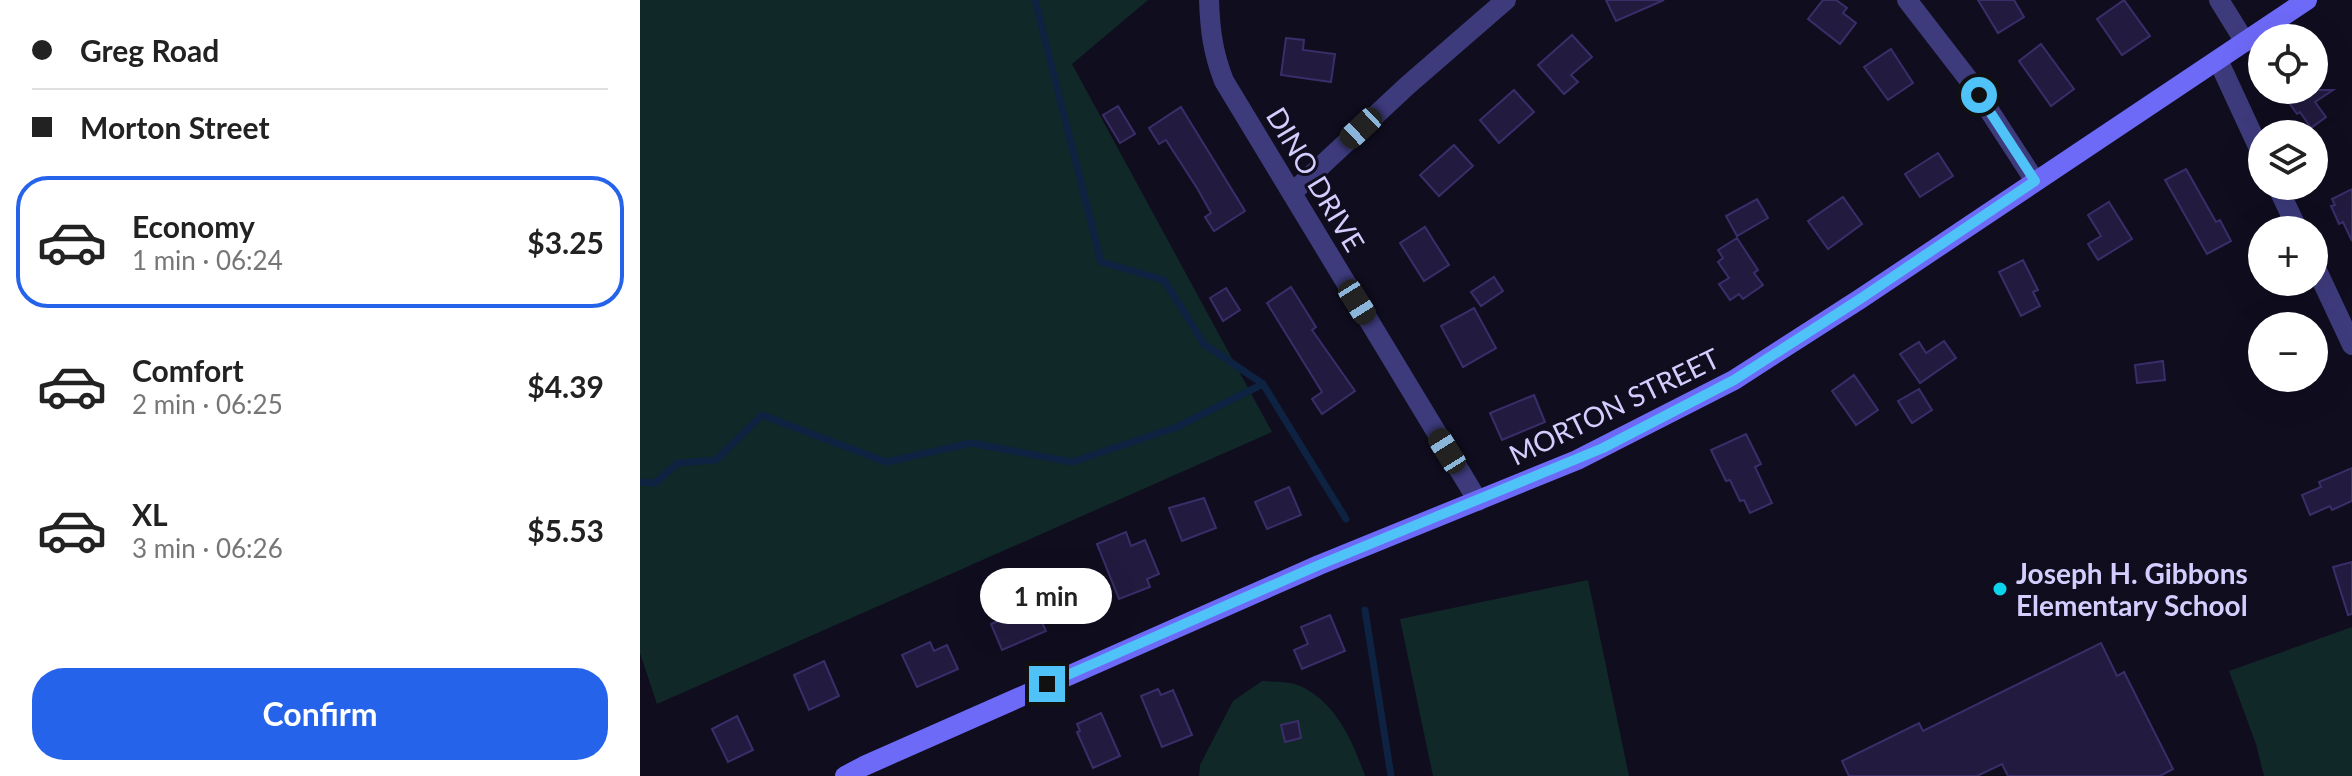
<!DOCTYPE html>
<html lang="en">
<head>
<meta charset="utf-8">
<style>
  :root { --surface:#fff; --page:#f2f2f2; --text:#222; --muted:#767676; --line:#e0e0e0; --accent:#2563eb }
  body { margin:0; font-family:Lato,sans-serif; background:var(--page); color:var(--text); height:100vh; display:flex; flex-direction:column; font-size:30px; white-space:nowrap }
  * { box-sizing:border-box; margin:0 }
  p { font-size:26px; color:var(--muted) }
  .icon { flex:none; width:44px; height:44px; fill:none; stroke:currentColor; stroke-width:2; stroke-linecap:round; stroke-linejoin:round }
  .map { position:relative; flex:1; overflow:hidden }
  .side { display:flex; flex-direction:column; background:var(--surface); width:640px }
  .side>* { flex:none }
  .hud { display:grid; align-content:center; height:176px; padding:0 32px; background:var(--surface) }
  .controls { position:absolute; left:1608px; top:24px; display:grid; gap:16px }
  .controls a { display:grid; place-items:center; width:80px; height:80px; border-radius:50%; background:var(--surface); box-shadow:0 8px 32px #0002; font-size:40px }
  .end { position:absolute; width:36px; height:36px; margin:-18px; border:10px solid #4fc3f7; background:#111; box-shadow:0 0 0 4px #111 }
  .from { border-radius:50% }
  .bubble { position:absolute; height:56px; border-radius:28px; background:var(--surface); box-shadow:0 8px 32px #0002; font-size:26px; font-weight:700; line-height:56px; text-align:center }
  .car { position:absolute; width:24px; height:48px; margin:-24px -12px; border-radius:10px; box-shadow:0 0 6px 2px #0007; background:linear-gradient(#222 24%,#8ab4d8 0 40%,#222 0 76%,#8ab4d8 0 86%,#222 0) }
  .hud b { display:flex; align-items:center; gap:28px; height:76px; font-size:30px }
  .hud b+b { border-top:2px solid var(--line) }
  .hud i { width:20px; height:20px; background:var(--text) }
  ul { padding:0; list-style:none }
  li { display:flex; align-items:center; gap:24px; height:132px; margin:0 16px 12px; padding:0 16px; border:4px solid transparent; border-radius:32px }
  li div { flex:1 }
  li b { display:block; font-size:30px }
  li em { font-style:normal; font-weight:700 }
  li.on { border-color:var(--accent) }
  li>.icon { width:72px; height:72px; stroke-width:1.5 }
  .action { display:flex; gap:16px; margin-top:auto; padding:16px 32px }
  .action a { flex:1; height:92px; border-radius:32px; background:var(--accent); color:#fff; font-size:32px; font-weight:700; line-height:92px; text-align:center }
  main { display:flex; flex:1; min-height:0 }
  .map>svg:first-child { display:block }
  .green { fill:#112828 }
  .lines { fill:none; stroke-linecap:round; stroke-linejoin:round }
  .stream { stroke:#0e2242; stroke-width:7 }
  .building { fill:#221b3f; stroke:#3a2e6a; stroke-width:2 }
  .street { stroke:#3d3b7c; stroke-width:20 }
  .secondary { stroke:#6e6af8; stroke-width:20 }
  .route { stroke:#4fc3f7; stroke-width:10 }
  .poi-dot { fill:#0cd4eb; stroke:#100d1f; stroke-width:3 }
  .labels { text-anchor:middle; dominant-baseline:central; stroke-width:6; stroke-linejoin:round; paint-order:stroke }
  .street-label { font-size:28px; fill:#d3cefd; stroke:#100d1f }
  .poi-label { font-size:28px; font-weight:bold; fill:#d3cefd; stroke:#100d1f; text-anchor:start }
</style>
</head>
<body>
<main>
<section class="side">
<div class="hud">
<b><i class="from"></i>Greg Road</b>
<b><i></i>Morton Street</b>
</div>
<ul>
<li class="on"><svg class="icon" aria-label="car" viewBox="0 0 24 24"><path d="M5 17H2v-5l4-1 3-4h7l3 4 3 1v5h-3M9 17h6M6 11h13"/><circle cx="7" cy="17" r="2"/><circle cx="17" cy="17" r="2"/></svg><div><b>Economy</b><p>1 min · 06:24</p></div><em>$3.25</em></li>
<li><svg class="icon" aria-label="car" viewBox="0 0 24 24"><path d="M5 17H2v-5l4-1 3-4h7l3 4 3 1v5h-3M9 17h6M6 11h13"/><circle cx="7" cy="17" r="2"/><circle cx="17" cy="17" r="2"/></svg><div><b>Comfort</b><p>2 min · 06:25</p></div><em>$4.39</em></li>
<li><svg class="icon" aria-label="car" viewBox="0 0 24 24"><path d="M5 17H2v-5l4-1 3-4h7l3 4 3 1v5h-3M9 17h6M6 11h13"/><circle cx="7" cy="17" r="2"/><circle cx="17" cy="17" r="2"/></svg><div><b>XL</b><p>3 min · 06:26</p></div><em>$5.53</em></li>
</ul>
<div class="action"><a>Confirm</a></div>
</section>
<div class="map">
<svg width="1712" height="776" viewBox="0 0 1712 776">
  <rect width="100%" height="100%" fill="#100d1f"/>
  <!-- green -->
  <g class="green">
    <path d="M0 0H508L432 64 632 432 17 704 0 653Z"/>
    <path d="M948 580 989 776H793L760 619Z"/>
    <path d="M1712 627V776H1624L1616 744 1589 671Z"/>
    <path d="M622 681C634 682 650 681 660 686 696 702 713 742 725 776H559L560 765 593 701Z"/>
  </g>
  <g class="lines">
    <!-- stream -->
    <g class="stream">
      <path d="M395 0 461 262 524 280 564 344 623 384 706 519"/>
      <path d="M0 482 15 483 38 463 76 460 122 415 246 462 331 443 432 462 537 427 623 384"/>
      <path d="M725 610 751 776"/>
    </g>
  </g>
  <!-- building -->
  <g class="building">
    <path d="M966 0H1024L976 21Z"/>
    <path d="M1183 0H1196L1207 8 1203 13 1216 23 1200 44 1168 19Z"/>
    <path d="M1338 0H1374L1384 17 1358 33Z"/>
    <path d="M1484 0 1510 36 1482 55 1457 19Z"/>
    <path d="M932 35 952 57 931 75 938 82 924 94 898 65Z"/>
    <path d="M646 38 664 40 663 50 695 54 691 82 641 75Z"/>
    <path d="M1401 44 1434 89 1411 106 1379 61Z"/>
    <path d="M1251 49 1273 83 1248 100 1224 67Z"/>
    <path d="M874 90 894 112 859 143 840 120Z"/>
    <path d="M1640 90H1693L1675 102 1686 117 1671 128 1660 112 1657 114Z"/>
    <path d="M478 106 495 134 480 143 463 115Z"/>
    <path d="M541 107 605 211 574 231 565 217 571 213 557 188 526 140 519 144 509 128Z"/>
    <path d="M814 145 833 166 799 196 780 175Z"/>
    <path d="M1298 153 1313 176 1280 197 1265 174Z"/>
    <path d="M1546 169 1576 222 1580 220 1591 241 1567 254 1525 180Z"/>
    <path d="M1712 189V241L1703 222 1699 224 1691 206 1695 205 1692 199Z"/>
    <path d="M1203 197 1222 224 1188 249 1168 221Z"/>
    <path d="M1117 199 1128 218 1097 236 1086 216Z"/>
    <path d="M1469 202 1492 239 1458 260 1448 244 1461 236 1448 215Z"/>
    <path d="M785 227 809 265 784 281 760 243Z"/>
    <path d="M1097 238 1118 270 1114 273 1123 285 1103 299 1099 294 1090 300 1079 284 1089 278 1078 262 1083 258 1078 250Z"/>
    <path d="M1383 260 1398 290 1393 292 1400 306 1381 316 1359 272Z"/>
    <path d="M854 277 863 291 841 306 831 292Z"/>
    <path d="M651 287 676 327 672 330 715 391 682 414 672 399 682 392 627 303Z"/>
    <path d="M586 288 600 310 583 321 570 298Z"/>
    <path d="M834 308 856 348 823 367 801 326Z"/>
    <path d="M1304 341 1316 358 1280 383 1260 354 1279 342 1286 353Z"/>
    <path d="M1523 361 1525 380 1497 383 1495 365Z"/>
    <path d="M1214 375 1238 410 1216 425 1192 391Z"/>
    <path d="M1279 389 1292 410 1272 423 1258 401Z"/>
    <path d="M894 395 905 422 862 440 850 413Z"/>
    <path d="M1106 434 1121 464 1115 467 1132 503 1110 513 1104 500 1100 501 1090 480 1086 481 1071 450Z"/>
    <path d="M1712 468V501L1692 510 1690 506 1670 515 1662 495 1681 487 1679 482Z"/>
    <path d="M649 487 661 515 627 529 615 502Z"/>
    <path d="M564 498 576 528 542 541 529 508Z"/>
    <path d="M486 532 491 546 505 540 519 574 507 579 510 587 479 599 457 544Z"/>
    <path d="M1712 562V614L1708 615 1693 567Z"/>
    <path d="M394 605 406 631 362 650 351 624Z"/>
    <path d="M690 615 705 651 662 669 654 650 668 644 661 627Z"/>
    <path d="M290 642 294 651 307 645 318 669 277 687 262 655Z"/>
    <path d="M1461 643 1477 676 1484 672 1533 769 1520 776H1368L1362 764 1337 776H1209L1202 761 1279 723 1283 731Z"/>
    <path d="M184 661 199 696 169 710 154 675Z"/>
    <path d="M518 689 521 695 533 690 552 735 522 747 501 696Z"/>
    <path d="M461 713 480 756 453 768 437 732 440 731 437 724Z"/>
    <path d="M97 716 113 750 88 762 72 729Z"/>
    <path d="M658 721 661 738 645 742 641 725Z"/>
  </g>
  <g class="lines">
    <!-- street -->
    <g class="street">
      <path d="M569 0C570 30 573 53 584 81L838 501"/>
      <path d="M1267 0 1332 84 1395 181"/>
      <path d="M1579 0 1605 42"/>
      <path d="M1578 60 1622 155"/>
      <path d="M1637 186 1658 230"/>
      <path d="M652 193 768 85 866 0"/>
      <path d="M1674 264 1712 345"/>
    </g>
    <!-- secondary -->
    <path class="secondary" d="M205 776 224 766 679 565 937 460 1094 380 1220 299 1667 0"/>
  </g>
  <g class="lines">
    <!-- route -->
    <path class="route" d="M407 684 679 565 963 448 1094 380 1220 299 1395 181 1339 95"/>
  </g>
  <!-- markers -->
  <circle class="poi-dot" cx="1360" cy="589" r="8"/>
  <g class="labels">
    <!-- street labels -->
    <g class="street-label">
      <text transform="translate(676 179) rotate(59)">DINO DRIVE</text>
      <text transform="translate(974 406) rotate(-26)">MORTON STREET</text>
    </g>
    <!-- poi labels -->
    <g class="poi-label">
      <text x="1376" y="573">Joseph H. Gibbons<tspan x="1376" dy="32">Elementary School</tspan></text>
    </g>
  </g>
</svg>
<div class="controls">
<a><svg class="icon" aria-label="locate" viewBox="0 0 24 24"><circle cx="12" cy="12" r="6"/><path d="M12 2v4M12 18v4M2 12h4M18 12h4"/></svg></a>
<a><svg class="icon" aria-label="layers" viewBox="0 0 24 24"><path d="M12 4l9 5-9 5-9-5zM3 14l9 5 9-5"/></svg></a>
<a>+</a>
<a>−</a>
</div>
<i class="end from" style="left:1339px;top:95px"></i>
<i class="end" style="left:407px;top:684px"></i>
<div class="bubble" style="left:340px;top:568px;width:132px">1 min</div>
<i class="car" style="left:721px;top:128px;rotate:227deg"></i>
<i class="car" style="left:717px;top:302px;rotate:148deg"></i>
<i class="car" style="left:807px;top:451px;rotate:328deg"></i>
</div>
</main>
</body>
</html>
